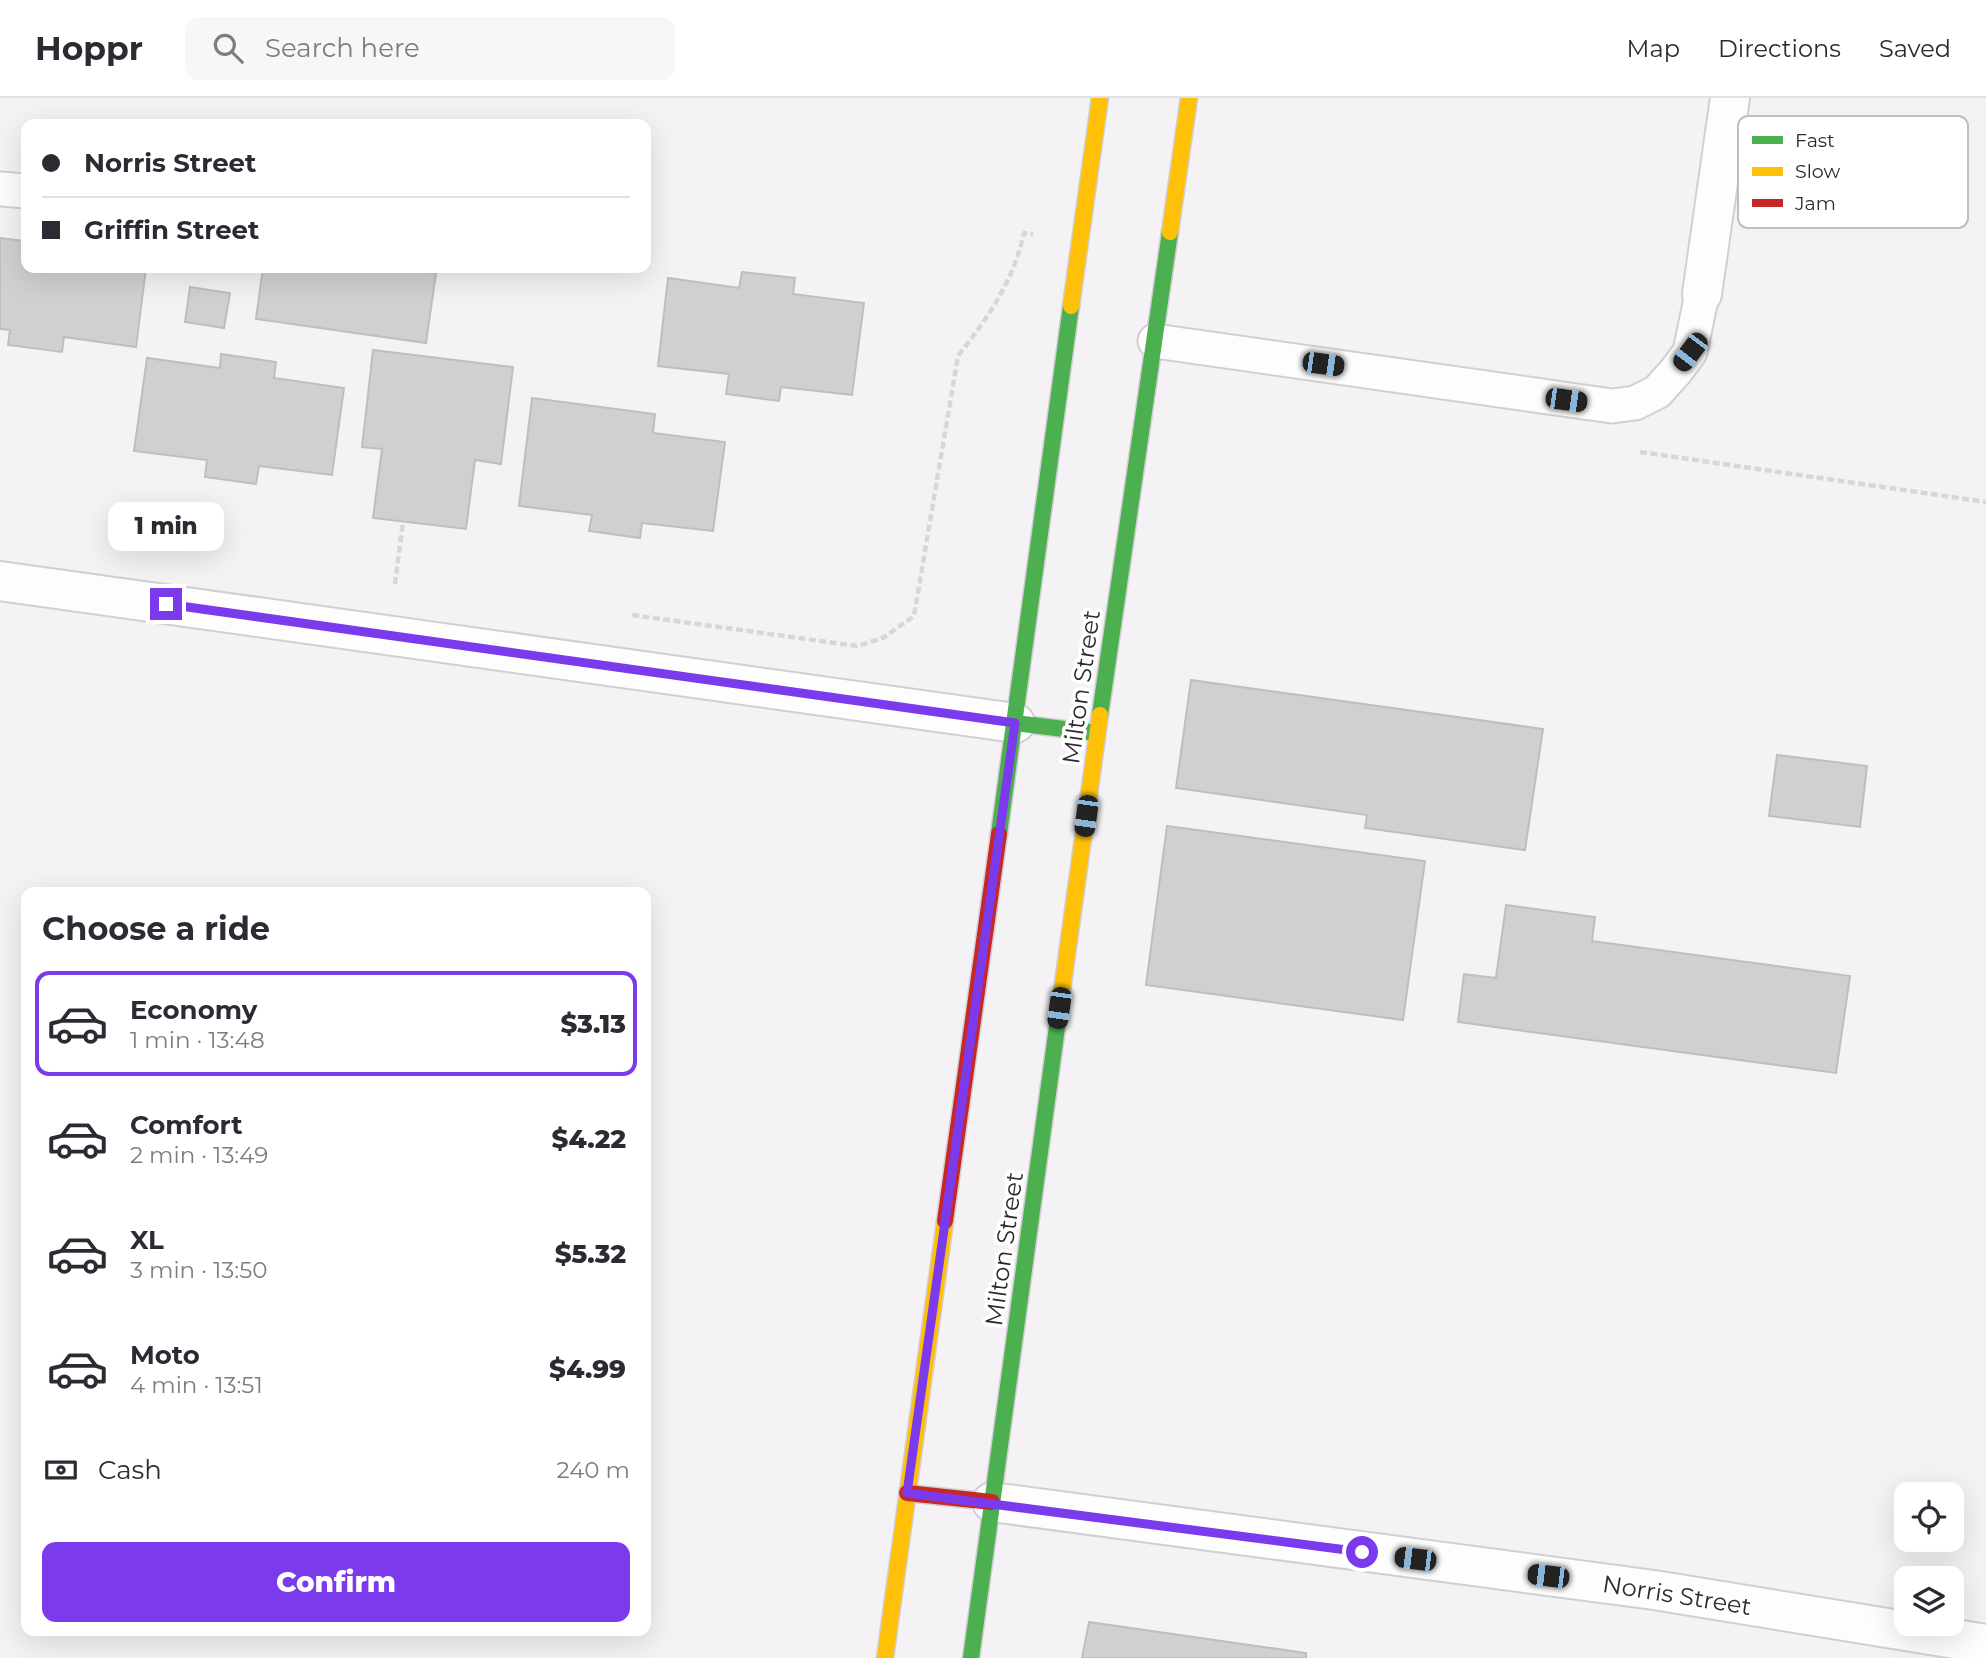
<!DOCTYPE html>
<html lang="en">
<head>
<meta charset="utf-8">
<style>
  :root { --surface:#fff; --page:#f7f7f7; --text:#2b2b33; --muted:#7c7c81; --line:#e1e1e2; --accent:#7c3aed }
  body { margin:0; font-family:Montserrat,sans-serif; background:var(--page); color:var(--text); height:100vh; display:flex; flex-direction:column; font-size:26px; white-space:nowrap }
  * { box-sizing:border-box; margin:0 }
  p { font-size:23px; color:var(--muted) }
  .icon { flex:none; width:38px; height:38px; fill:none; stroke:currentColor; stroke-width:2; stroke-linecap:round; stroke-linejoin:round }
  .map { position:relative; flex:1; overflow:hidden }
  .sheet { position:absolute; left:21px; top:789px; width:630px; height:749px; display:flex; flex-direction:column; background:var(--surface); border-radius:14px; box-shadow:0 7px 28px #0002 }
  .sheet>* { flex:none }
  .hud { position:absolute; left:21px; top:21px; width:630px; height:154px; border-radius:14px; box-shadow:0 7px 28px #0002; display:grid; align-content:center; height:154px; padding:0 21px; background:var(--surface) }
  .controls { position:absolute; left:1894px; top:1384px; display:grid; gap:14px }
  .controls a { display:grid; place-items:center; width:70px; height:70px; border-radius:14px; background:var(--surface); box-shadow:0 7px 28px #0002; font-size:35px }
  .end { position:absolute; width:32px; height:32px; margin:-16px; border:9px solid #7c3aed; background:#fff; box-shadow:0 0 0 4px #fff }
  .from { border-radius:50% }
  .bubble { position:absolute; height:49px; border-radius:14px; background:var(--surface); box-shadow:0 7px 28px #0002; font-size:23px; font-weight:800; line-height:49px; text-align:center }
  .car { position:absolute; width:21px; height:42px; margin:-21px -10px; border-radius:9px; box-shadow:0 0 5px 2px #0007; background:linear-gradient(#222 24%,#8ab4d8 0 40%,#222 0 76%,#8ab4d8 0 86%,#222 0) }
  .hud b { display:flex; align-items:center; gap:24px; height:66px; font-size:26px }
  .hud b+b { border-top:2px solid var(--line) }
  .hud i { width:18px; height:18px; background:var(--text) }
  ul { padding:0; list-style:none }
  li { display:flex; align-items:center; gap:21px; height:105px; margin:0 14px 10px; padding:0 7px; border:4px solid transparent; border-radius:14px }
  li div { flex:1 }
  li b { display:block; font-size:26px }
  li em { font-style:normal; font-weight:800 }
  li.active { border-color:var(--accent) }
  li>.icon { width:63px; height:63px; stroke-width:1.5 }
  h2 { padding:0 21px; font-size:32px; line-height:84px }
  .pay { display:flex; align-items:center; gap:18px; height:77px; padding:0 21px; font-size:26px }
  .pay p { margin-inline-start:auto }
  .action { display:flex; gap:14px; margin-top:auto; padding:14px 21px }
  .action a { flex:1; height:80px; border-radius:14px; background:var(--accent); color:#fff; font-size:28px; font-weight:800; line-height:80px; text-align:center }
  header { display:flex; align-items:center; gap:42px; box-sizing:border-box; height:98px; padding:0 35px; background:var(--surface); border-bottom:2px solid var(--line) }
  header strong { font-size:33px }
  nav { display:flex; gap:38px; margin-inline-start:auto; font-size:24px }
  .search { width:490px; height:63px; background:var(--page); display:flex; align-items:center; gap:18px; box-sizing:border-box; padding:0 24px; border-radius:14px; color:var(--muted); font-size:26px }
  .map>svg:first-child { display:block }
  .building { fill:#d2cfd0; stroke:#c0bdbd; stroke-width:2 }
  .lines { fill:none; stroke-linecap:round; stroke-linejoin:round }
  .lane-casing { stroke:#d1cfd2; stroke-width:37 }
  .street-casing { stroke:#d1cfd2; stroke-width:42 }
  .fast-casing { stroke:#d1cfd2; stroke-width:19 }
  .slow-casing { stroke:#d1cfd2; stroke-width:19 }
  .jam-casing { stroke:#d1cfd2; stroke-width:19 }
  .path { stroke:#d7d7d7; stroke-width:4.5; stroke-dasharray:7 3.5; stroke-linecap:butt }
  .lane { stroke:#fefdfe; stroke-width:33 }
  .street { stroke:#fefdfe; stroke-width:38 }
  .fast { stroke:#4caf50; stroke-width:16 }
  .slow { stroke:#ffc107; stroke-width:16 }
  .jam { stroke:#c62828; stroke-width:16 }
  .route { stroke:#7c3aed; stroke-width:9 }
  .labels { text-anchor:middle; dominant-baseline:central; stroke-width:7; stroke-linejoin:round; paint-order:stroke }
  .street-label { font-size:24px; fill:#2d2a2d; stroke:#fff }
  .key { fill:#fff; stroke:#c0bfc0; stroke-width:2 }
  .key-label { font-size:19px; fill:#2d2a2d }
</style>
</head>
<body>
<header>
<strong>Hoppr</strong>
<div class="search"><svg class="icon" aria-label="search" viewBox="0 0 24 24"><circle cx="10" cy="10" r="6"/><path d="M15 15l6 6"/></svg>Search here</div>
<nav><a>Map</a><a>Directions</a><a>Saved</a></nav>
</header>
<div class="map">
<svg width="1986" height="1560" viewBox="0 0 1986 1560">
  <rect width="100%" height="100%" fill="#f5f2f6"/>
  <!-- building -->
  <g class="building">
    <path d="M26 129V170H146L136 249 64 239 62 254 8 247 10 232 0 231V140L24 143Z"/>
    <path d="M263 170H400L436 175 426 245 256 221Z"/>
    <path d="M742 174 795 180 793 196 864 205 852 297 781 289 779 303 726 296 729 276 658 268 668 180 739 190Z"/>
    <path d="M190 189 230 195 224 230 185 224Z"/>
    <path d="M373 252 513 269 501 366 475 362 466 431 373 420 382 351 362 349Z"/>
    <path d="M221 256 276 264 274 280 344 290 332 377 259 368 256 386 205 379 207 362 134 353 147 260 220 270Z"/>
    <path d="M532 300 655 316 653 335 725 344 713 433 642 425 640 440 589 433 592 417 519 408Z"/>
    <path d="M1191 582 1543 631 1525 752 1365 730 1367 717 1176 690Z"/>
    <path d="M1777 657 1867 668 1860 729 1769 718Z"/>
    <path d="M1167 728 1425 763 1403 922 1146 887Z"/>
    <path d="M1506 807 1595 819 1592 843 1850 878 1836 975 1458 924 1464 876 1496 880Z"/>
    <path d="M1089 1524 1306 1555V1560H1082Z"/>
  </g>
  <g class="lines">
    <!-- lane casing -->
    <g class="lane-casing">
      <g id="lane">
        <path d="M0 91 26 93"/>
        <path d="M1155 243 1612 308 1635 305 1657 294 1676 273 1690 254 1702 196"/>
      </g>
    </g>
    <!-- street casing -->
    <g class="street-casing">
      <g id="street">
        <path d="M1702 196 1730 0"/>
        <path d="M0 483 1015 625"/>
        <path d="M992 1404 1654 1492 1986 1546"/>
      </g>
    </g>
    <!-- fast casing -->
    <g class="fast-casing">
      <g id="fast">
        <path d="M1100 617 1170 134"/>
        <path d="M1015 625 1097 635"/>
        <path d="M999 736 1071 208"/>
        <path d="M971 1560 1060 907"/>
      </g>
    </g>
    <!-- slow casing -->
    <g class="slow-casing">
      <g id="slow">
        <path d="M1170 134 1189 0"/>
        <path d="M1071 208 1100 0"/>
        <path d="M1060 907 1100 617"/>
        <path d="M885 1560 945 1123"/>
      </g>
    </g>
    <!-- jam casing -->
    <g class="jam-casing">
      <g id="jam">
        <path d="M945 1123 999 736"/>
        <path d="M907 1395 992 1404"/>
      </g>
    </g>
    <!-- path -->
    <g class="path">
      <path d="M1640 354 1986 404"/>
      <path d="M395 486 403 424"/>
      <path d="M632 517 857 548 883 540 914 518 958 258C989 218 1013 184 1024 135L1033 136"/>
    </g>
    <!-- lane -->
    <use href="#lane" class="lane"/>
    <!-- street -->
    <use href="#street" class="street"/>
    <!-- fast -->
    <use href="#fast" class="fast"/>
    <!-- slow -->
    <use href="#slow" class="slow"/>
    <!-- jam -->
    <use href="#jam" class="jam"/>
  </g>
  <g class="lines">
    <!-- route -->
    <path class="route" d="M166 506 1015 625 907 1395 1362 1454"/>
  </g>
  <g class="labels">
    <!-- street labels -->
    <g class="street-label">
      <text transform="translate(1081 589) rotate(-82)">Milton Street</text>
      <text transform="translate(1004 1151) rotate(-82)">Milton Street</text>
      <text transform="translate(1677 1497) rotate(9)">Norris Street</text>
    </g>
  </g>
  <!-- legend -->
  <rect x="1738" y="18" width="230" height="112" rx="10" class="key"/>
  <rect x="1752" y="38" width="31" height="8" fill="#4caf50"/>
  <rect x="1752" y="69" width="31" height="9" fill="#ffc107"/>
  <rect x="1752" y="101" width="31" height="8" fill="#c62828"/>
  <g class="key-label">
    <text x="1795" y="49">Fast</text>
    <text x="1795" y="80">Slow</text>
    <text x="1795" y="112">Jam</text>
  </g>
</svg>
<div class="controls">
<a><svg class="icon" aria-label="locate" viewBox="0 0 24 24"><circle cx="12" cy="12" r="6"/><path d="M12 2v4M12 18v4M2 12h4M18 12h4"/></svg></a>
<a><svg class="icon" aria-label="layers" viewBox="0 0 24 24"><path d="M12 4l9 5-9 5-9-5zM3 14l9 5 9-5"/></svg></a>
</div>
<i class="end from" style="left:1362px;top:1454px"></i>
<i class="end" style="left:166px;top:506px"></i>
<div class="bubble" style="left:108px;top:404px;width:116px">1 min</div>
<i class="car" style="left:1690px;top:254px;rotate:217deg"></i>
<i class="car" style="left:1323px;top:266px;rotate:98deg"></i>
<i class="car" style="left:1566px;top:302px;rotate:98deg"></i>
<i class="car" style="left:1086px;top:718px;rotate:188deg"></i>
<i class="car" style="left:1059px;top:910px;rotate:188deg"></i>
<i class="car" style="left:1415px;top:1461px;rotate:277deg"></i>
<i class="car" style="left:1548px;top:1478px;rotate:277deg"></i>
<div class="hud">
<b><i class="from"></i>Norris Street</b>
<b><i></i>Griffin Street</b>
</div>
<section class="sheet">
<h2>Choose a ride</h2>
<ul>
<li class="active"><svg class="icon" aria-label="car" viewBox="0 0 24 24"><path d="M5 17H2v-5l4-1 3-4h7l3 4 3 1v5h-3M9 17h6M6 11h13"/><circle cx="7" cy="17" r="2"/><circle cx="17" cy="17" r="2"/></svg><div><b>Economy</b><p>1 min · 13:48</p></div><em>$3.13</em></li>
<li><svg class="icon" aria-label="car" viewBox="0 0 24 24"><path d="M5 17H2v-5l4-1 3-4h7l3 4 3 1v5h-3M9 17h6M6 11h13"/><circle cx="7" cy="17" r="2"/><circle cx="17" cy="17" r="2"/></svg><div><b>Comfort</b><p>2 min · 13:49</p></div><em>$4.22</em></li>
<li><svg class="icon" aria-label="car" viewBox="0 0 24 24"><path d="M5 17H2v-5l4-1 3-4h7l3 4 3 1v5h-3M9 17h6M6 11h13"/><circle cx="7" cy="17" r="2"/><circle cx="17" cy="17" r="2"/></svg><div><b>XL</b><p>3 min · 13:50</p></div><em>$5.32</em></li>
<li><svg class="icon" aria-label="car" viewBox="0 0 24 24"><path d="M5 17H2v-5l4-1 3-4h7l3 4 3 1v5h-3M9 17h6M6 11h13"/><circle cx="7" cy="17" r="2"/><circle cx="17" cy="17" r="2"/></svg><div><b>Moto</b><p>4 min · 13:51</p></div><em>$4.99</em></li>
</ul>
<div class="pay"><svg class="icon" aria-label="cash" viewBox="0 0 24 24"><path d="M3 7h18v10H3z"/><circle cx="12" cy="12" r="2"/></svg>Cash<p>240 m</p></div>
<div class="action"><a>Confirm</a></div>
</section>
</div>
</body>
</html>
